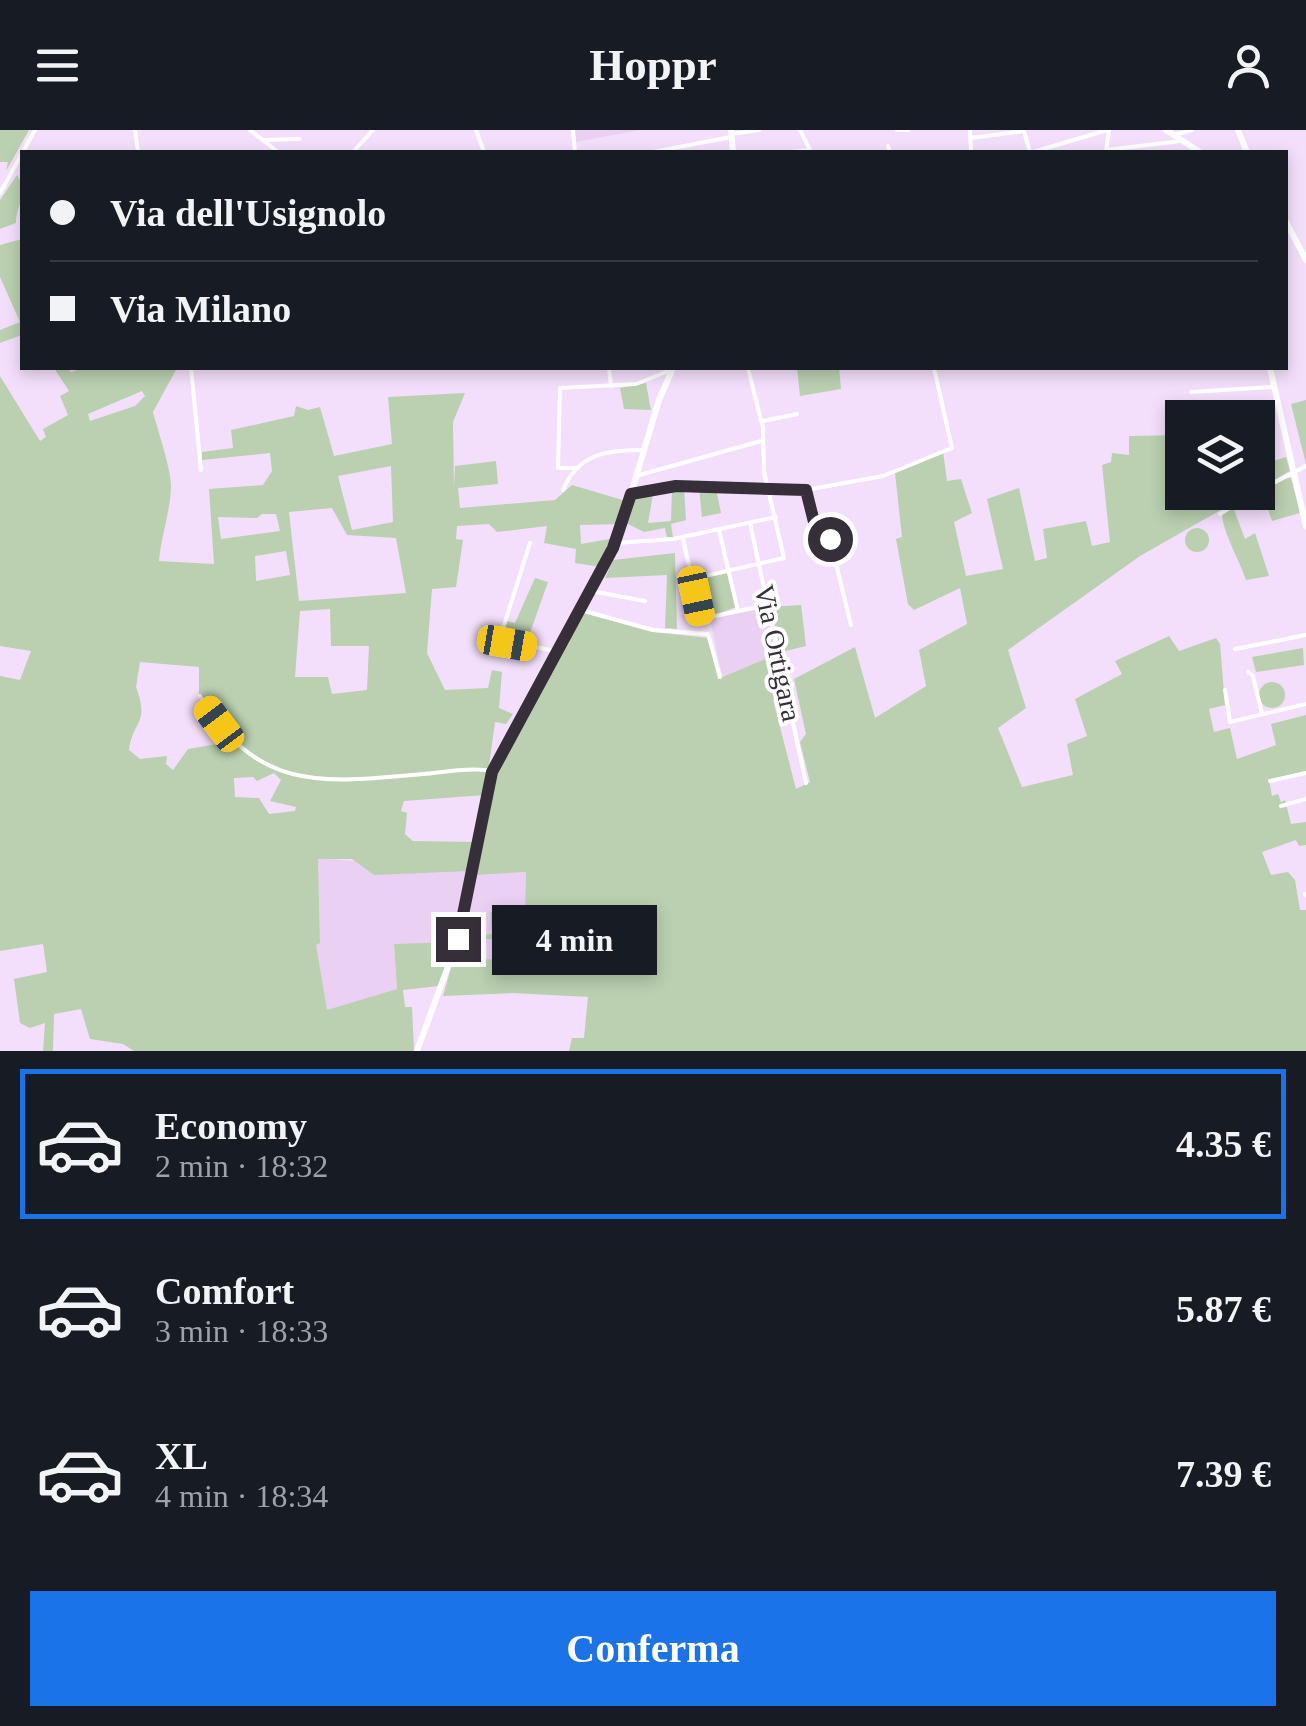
<!DOCTYPE html>
<html lang="it">
<head>
<meta charset="utf-8">
<style>
  :root { --surface:#171b24; --page:#20242c; --text:#f1f3f6; --muted:#9ea1a6; --line:#363941; --accent:#1a73e8 }
  body { margin:0; font-family:Georgia,serif; background:var(--page); color:var(--text); height:100vh; display:flex; flex-direction:column; font-size:38px; white-space:nowrap }
  * { box-sizing:border-box; margin:0 }
  p { font-size:32px; color:var(--muted) }
  .icon { flex:none; width:55px; height:55px; fill:none; stroke:currentColor; stroke-width:2; stroke-linecap:round; stroke-linejoin:round }
  .map { position:relative; height:921px; overflow:hidden }
  .side { display:flex; flex-direction:column; background:var(--surface); flex:1 }
  .side>* { flex:none }
  .banner { position:absolute; left:20px; top:20px; width:1268px; height:220px; border-radius:0px; box-shadow:0 5px 15px #0003; display:grid; align-content:center; height:220px; padding:0 30px; background:var(--surface) }
  .tools { position:absolute; left:1165px; top:270px; display:grid; gap:20px }
  .tools a { display:grid; place-items:center; width:110px; height:110px; border-radius:0px; background:var(--surface); box-shadow:0 5px 15px #0003; font-size:50px }
  .end { position:absolute; width:45px; height:45px; margin:-22px; border:12px solid #362e38; background:#fff; box-shadow:0 0 0 5px #fff }
  .from { border-radius:50% }
  .bubble { position:absolute; height:70px; border-radius:0px; background:var(--surface); box-shadow:0 5px 15px #0003; font-size:32px; font-weight:700; line-height:70px; text-align:center }
  .car { position:absolute; width:30px; height:60px; margin:-30px -15px; border-radius:12px; box-shadow:0 0 8px 2px #0007; background:linear-gradient(#f5c518 24%,#345 0 40%,#f5c518 0 76%,#345 0 86%,#f5c518 0) }
  .banner b { display:flex; align-items:center; gap:35px; height:95px; font-size:38px }
  .banner b+b { border-top:2px solid var(--line) }
  .banner i { width:25px; height:25px; background:var(--text) }
  ul { padding:18px 0 0; list-style:none }
  li { display:flex; align-items:center; gap:30px; height:150px; margin:0 20px 15px; padding:0 10px; border:5px solid transparent; border-radius:0px }
  li div { flex:1 }
  li b { display:block; font-size:38px }
  li em { font-style:normal; font-weight:700 }
  li.active { border-color:var(--accent) }
  li>.icon { width:90px; height:90px; stroke-width:1.5 }
  .button { display:flex; gap:20px; margin-top:auto; padding:20px 30px }
  .button a { flex:1; height:115px; border-radius:0px; background:var(--accent); color:#fff; font-size:40px; font-weight:700; line-height:115px; text-align:center }
  header { display:flex; justify-content:space-between; align-items:center; height:130px; padding:0 30px; background:var(--surface); font-size:45px; font-weight:700 }
  .map>svg:first-child { display:block }
  .built { fill:#ead1f3 }
  .green { fill:#bad0b0; fill-rule:evenodd }
  .lines { fill:none; stroke-linecap:round; stroke-linejoin:round }
  .street { stroke:#fff; stroke-width:4 }
  .secondary { stroke:#fff; stroke-width:6 }
  .route { stroke:#362e38; stroke-width:12 }
  .labels { text-anchor:middle; dominant-baseline:central; stroke-width:8; stroke-linejoin:round; paint-order:stroke }
  .street-label { font-size:28px; fill:#362e38; stroke:#fff }
</style>
</head>
<body>
<header><svg class="icon" aria-label="menu" viewBox="0 0 24 24"><path d="M4 6h16M4 12h16M4 18h16"/></svg>Hoppr<svg class="icon" aria-label="person" viewBox="0 0 24 24"><circle cx="12" cy="8" r="4"/><path d="M4 21q1-7 8-7t8 7"/></svg></header>
<div class="map">
<svg width="1306" height="921" viewBox="0 0 1306 921">
  <rect width="100%" height="100%" fill="#f3dffb"/>
  <!-- built -->
  <g class="built">
    <path d="M574 0H640L576 12Z"/>
    <path d="M766 477 777 530 765 529 723 550 710 489Z"/>
    <path d="M318 728 469 741 453 812 394 815 397 859 327 881 315 814 320 812Z"/>
    <path d="M526 742 525 777 490 782 492 804 461 807 475 745Z"/>
    <path d="M518 807 520 817 513 828 453 831 461 811Z"/>
  </g>
  <!-- green -->
  <g class="green">
    <path d="M0 0H29L6 41 8 32H0Z"/>
    <path d="M17 45C29 63 16 76 16 93L0 99V70Z"/>
    <path d="M22 109V205L0 213V200L20 192 0 147V115Z"/>
    <path d="M54 238H68L71 242 83 238H177L153 282C157 298 172 341 171 358 170 382 161 407 159 431L214 434 209 359 263 355 272 341 270 323 202 330V322L233 318 231 300 294 286 296 276 308 280 320 277 334 326 392 314 388 267 465 263 453 292 454 358 455 336 496 331 498 354 458 358 460 378 555 370 572 355 626 371 620 394 580 395 581 414 615 408 601 437 575 433 576 419 544 413 547 396 497 402 489 394 457 396 456 409 463 410 456 457 432 459 427 523 445 560 488 558 492 540 502 542 499 578 513 584 506 594 495 592 485 665 404 671 401 681 407 683 405 704 413 711 475 712 469 741 374 745 352 729H318L320 813 316 815 327 880 397 859 394 814 453 812 439 856 403 860 405 877H412L414 921H134L123 914 90 909 81 879 54 884 53 921H43L45 893 30 898 20 893 14 849 47 842 43 814 0 821V546L20 550 31 521 0 516V246L40 311 46 307 43 299 68 285 60 266 69 261ZM142 261 145 266 135 276 90 291 88 284ZM391 336 393 392 352 400 338 346ZM332 378 347 405 396 408 406 463 299 471 289 382ZM262 384H276L280 401 221 409 218 387 257 388ZM286 421 290 445 256 451 255 426ZM330 479 331 516H369L367 560 332 564 328 547H295L300 481ZM140 532 199 537V567L220 609 217 614 188 619 173 640 166 634 167 626 140 629 129 620C133 589 150 595 136 557ZM274 643 281 650 270 671 296 677 295 681 269 684 259 668 235 667 234 648 253 647 257 651Z"/>
    <path d="M797 238H839L841 259 800 266Z"/>
    <path d="M646 253 651 280 624 279 620 258Z"/>
    <path d="M1306 270V334L1291 274Z"/>
    <path d="M1182 305V362L1247 365 1140 426 1008 520 1026 578 998 598 1022 657 1073 645 1067 614 1087 606 1075 569 1122 544 1115 531 1169 506 1179 521 1216 508 1220 514 1225 575 1209 579 1214 602 1230 598 1237 629 1276 615 1271 594 1306 585V641L1269 650 1272 666 1278 664 1281 672 1285 670 1291 694 1306 692V715L1299 716 1296 710 1262 722 1271 745 1288 742 1295 750 1300 780H1306V921H569L572 908H584L588 867 513 863 443 866 453 831 513 828 519 817 517 807 461 811V807L492 804 490 782 525 776 526 742 475 745 497 639 583 483 653 502 708 508 718 549 765 529 770 545 780 542 786 566 773 570 796 659 810 652 800 612 806 604 794 549 855 517 875 588 926 556 919 520 967 494 960 458 914 480 908 474 896 409 902 407 895 343 943 321 947 351 961 349 972 383 954 392 966 446 1003 439 987 369 1019 358 1035 431 1047 428 1043 399 1086 391 1092 416 1110 412 1102 335 1111 332 1112 323 1129 325V306Z"/>
    <path d="M1286 327 1290 341 1269 353 1264 334Z"/>
    <path d="M1286 348H1291L1300 383 1272 391 1262 362Z"/>
    <path d="M684 358 686 390 671 394 673 408 667 407 665 398 644 402 626 393 633 366 653 364 648 393 671 391 672 359Z"/>
    <path d="M699 358 716 359 721 383 702 387Z"/>
    <path d="M1233 377 1245 409 1255 403 1269 446 1246 450C1240 431 1222 401 1222 383Z"/>
    <circle cx="1197" cy="410" r="12"/>
    <path d="M675 423 677 499 665 498 667 445 605 448 613 430Z"/>
    <path d="M727 443 736 477 713 486 704 448Z"/>
    <path d="M535 448 548 452 526 514 502 511 507 491 515 493Z"/>
    <path d="M801 475 806 516 781 522 771 477Z"/>
    <path d="M1303 518 1304 535 1256 542 1252 527Z"/>
    <circle cx="1272" cy="565" r="13"/>
  </g>
  <g class="lines">
    <!-- street -->
    <g class="street">
      <path d="M135 0 138 22"/>
      <path d="M250 0 278 22"/>
      <path d="M476 0 484 22"/>
      <path d="M573 0 575 22"/>
      <path d="M800 0 811 22"/>
      <path d="M897 0H908"/>
      <path d="M970 0 971 22"/>
      <path d="M731 4 759 0"/>
      <path d="M1174 5 1192 0"/>
      <path d="M971 8 1024 1 1030 22"/>
      <path d="M263 10 299 9"/>
      <path d="M888 16 890 22"/>
      <path d="M1106 20 1181 11"/>
      <path d="M353 22 373 0"/>
      <path d="M653 22 731 7"/>
      <path d="M790 22 810 20"/>
      <path d="M1033 22 1107 0"/>
      <path d="M1106 22 1109 0"/>
      <path d="M0 63 35 0"/>
      <path d="M191 238 201 340"/>
      <path d="M609 238 611 256"/>
      <path d="M1191 262 1272 257"/>
      <path d="M763 291 797 284"/>
      <path d="M578 338H558L560 258 636 254 671 240"/>
      <path d="M636 346 761 311"/>
      <path d="M563 360C578 323 608 320 644 320"/>
      <path d="M806 360 818 408"/>
      <path d="M1258 361 1306 336"/>
      <path d="M633 365 677 356 806 360 883 346 952 318 934 238"/>
      <path d="M1220 384 1255 362"/>
      <path d="M750 393 806 653"/>
      <path d="M719 400 738 481"/>
      <path d="M683 409 701 489 767 475"/>
      <path d="M830 409 851 495"/>
      <path d="M530 413 500 508 557 522"/>
      <path d="M616 413 673 409 776 387"/>
      <path d="M692 449 784 428 764 342 763 298 748 238"/>
      <path d="M591 461 645 471"/>
      <path d="M581 480 653 500 708 504 720 547"/>
      <path d="M1235 519 1306 505"/>
      <path d="M1248 542 1253 546 1262 584"/>
      <path d="M1225 560 1230 592 1306 574"/>
      <path d="M200 566C258 663 323 653 423 644 446 642 470 637 493 641"/>
      <path d="M1270 651 1306 643"/>
      <path d="M1281 676 1306 669"/>
      <path d="M1305 764 1306 765"/>
    </g>
    <!-- secondary -->
    <g class="secondary">
      <path d="M731 0 733 22"/>
      <path d="M1166 0 1200 22"/>
      <path d="M1238 0 1247 22"/>
      <path d="M1285 90 1306 130"/>
      <path d="M1270 238 1306 396"/>
      <path d="M417 921 458 809 493 641 617 411 659 270 673 238"/>
    </g>
  </g>
  <g class="lines">
    <!-- route -->
    <path class="route" d="M458 809 492 642 613 418 631 364 676 356 806 360 818 408 830 409"/>
  </g>
  <g class="labels">
    <!-- street labels -->
    <g class="street-label">
      <text transform="translate(778 523) rotate(78)">Via Ortigara</text>
    </g>
  </g>
</svg>
<div class="tools">
<a><svg class="icon" aria-label="layers" viewBox="0 0 24 24"><path d="M12 4l9 5-9 5-9-5zM3 14l9 5 9-5"/></svg></a>
</div>
<i class="end from" style="left:830px;top:409px"></i>
<i class="end" style="left:458px;top:809px"></i>
<div class="bubble" style="left:492px;top:775px;width:165px">4 min</div>
<i class="car" style="left:696px;top:466px;rotate:168deg"></i>
<i class="car" style="left:507px;top:513px;rotate:100deg"></i>
<i class="car" style="left:219px;top:594px;rotate:323deg"></i>
<div class="banner">
<b><i class="from"></i>Via dell'Usignolo</b>
<b><i></i>Via Milano</b>
</div>
</div>
<section class="side">
<ul>
<li class="active"><svg class="icon" aria-label="car" viewBox="0 0 24 24"><path d="M5 17H2v-5l4-1 3-4h7l3 4 3 1v5h-3M9 17h6M6 11h13"/><circle cx="7" cy="17" r="2"/><circle cx="17" cy="17" r="2"/></svg><div><b>Economy</b><p>2 min · 18:32</p></div><em>4.35 €</em></li>
<li><svg class="icon" aria-label="car" viewBox="0 0 24 24"><path d="M5 17H2v-5l4-1 3-4h7l3 4 3 1v5h-3M9 17h6M6 11h13"/><circle cx="7" cy="17" r="2"/><circle cx="17" cy="17" r="2"/></svg><div><b>Comfort</b><p>3 min · 18:33</p></div><em>5.87 €</em></li>
<li><svg class="icon" aria-label="car" viewBox="0 0 24 24"><path d="M5 17H2v-5l4-1 3-4h7l3 4 3 1v5h-3M9 17h6M6 11h13"/><circle cx="7" cy="17" r="2"/><circle cx="17" cy="17" r="2"/></svg><div><b>XL</b><p>4 min · 18:34</p></div><em>7.39 €</em></li>
</ul>
<div class="button"><a>Conferma</a></div>
</section>
</body>
</html>
